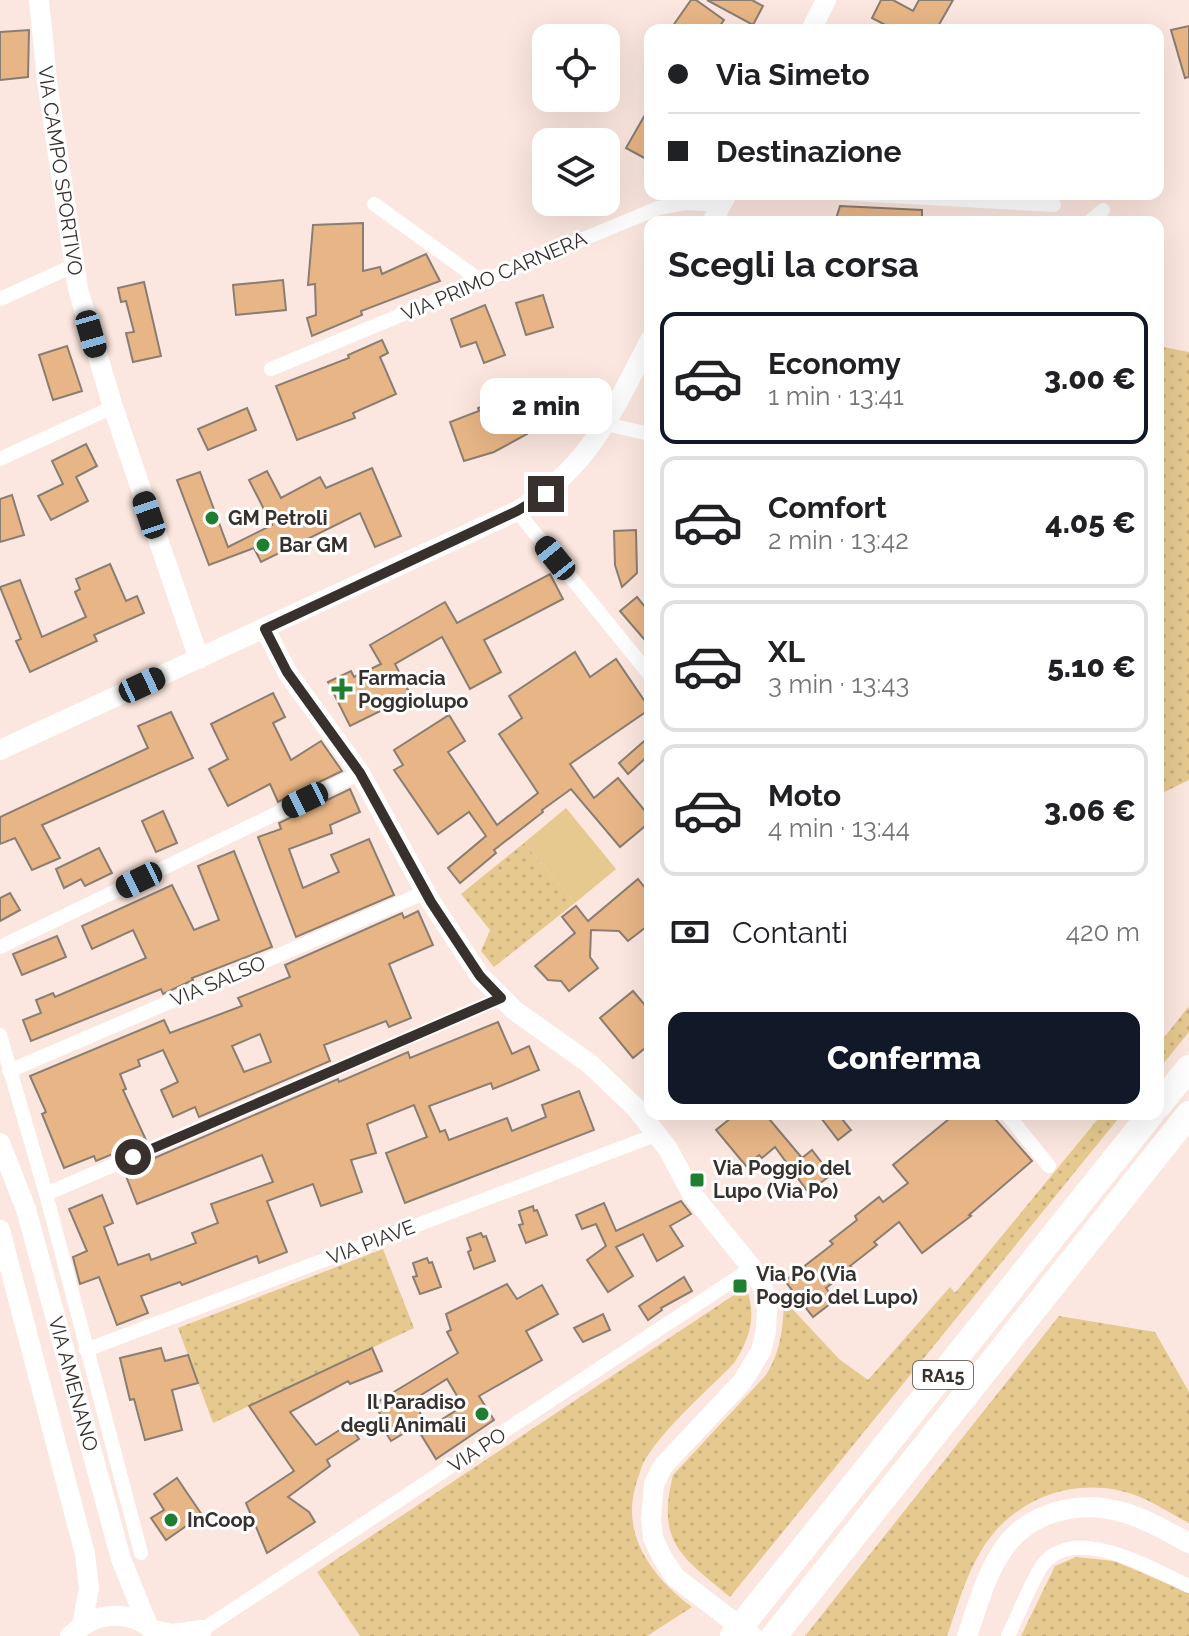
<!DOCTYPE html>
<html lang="it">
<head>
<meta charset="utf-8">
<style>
  :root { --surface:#fff; --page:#f2f2f2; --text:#202124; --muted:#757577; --line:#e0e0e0; --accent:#111827 }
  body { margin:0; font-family:Raleway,sans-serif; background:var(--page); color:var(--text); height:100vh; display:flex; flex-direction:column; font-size:30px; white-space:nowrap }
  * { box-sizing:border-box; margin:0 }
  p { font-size:26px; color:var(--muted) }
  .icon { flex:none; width:44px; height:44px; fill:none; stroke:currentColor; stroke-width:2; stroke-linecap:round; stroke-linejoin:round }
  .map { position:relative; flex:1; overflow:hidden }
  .panel { position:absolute; left:644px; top:216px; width:520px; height:904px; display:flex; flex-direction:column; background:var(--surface); border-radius:16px; box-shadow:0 8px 32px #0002 }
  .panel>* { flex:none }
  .guide { position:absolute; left:644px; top:24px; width:520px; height:176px; border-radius:16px; box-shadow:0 8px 32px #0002; display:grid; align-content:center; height:176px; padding:0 24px; background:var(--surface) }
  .buttons { position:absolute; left:532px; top:24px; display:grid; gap:16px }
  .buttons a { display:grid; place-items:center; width:88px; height:88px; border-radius:16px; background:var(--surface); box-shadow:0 8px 32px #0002; font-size:40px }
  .end { position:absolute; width:36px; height:36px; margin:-18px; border:10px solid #37302d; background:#fff; box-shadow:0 0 0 4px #fff }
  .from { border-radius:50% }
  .bubble { position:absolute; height:56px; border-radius:16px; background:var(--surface); box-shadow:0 8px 32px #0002; font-size:26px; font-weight:800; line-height:56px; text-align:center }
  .car { position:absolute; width:24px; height:48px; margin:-24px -12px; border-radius:10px; box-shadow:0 0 6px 2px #0007; background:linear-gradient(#222 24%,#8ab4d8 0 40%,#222 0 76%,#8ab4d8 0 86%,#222 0) }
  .guide b { display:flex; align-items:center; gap:28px; height:76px; font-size:30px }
  .guide b+b { border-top:2px solid var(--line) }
  .guide i { width:20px; height:20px; background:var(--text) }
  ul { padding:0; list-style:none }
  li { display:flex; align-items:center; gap:24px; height:132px; margin:0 16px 12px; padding:0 8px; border:4px solid var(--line); border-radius:16px }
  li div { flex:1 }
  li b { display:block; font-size:30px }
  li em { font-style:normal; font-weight:800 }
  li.selected { border-color:var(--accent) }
  li>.icon { width:72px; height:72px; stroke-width:1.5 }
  h2 { padding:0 24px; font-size:36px; line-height:96px }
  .pay { display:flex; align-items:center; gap:20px; height:88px; padding:0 24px; font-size:30px }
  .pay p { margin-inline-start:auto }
  .action { display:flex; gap:16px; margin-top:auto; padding:16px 24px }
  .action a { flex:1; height:92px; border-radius:16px; background:var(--accent); color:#fff; font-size:32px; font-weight:800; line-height:92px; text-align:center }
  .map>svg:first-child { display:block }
  .grass { fill:url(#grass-dots) }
  .pitch { fill:#e5c98f }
  .building { fill:#e8b686; stroke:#8a7d71; stroke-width:2; fill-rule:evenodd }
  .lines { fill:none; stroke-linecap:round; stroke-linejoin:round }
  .street { stroke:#fff; stroke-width:14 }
  .secondary { stroke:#fff; stroke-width:20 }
  .highway { stroke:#fff; stroke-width:26 }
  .route { stroke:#37302d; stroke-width:10 }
  .poi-dot { fill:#1f7f31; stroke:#fff; stroke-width:3 }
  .labels { text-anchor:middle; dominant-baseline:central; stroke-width:6; stroke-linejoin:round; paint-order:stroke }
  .shield { fill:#fff; stroke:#736e6c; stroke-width:2 }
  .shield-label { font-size:18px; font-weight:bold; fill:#37302d }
  .street-label { font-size:20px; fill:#37302d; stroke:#fff }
  .poi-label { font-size:20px; font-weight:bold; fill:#37302d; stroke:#fff; text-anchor:start }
</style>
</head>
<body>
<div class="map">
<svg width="1189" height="1636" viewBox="0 0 1189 1636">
  <defs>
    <pattern id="grass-dots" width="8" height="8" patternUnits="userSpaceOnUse" patternTransform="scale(2)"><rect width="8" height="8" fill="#e5c98f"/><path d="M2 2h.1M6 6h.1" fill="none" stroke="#c5ad7c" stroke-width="1.8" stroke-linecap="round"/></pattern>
  </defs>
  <rect width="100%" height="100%" fill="#fbe7df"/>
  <!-- grass -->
  <g class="grass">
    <path d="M1158 346 1189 352V780L1158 795Z"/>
    <path d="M524 843 575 903 494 967 481 951 490 930 461 894Z"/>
    <path d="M1189 1006V1032L1158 1070V1045Z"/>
    <path d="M1102 1114H1122L730 1597C682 1557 656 1543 673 1475L766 1375C781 1351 783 1328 784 1300L839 1359 868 1380 950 1287 955 1293Z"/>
    <path d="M383 1249 414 1328 213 1423 178 1328Z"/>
    <path d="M746 1287C757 1315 750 1339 734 1363 705 1393 669 1423 646 1458 641 1465 640 1474 637 1481 619 1534 652 1577 692 1607L647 1636H360L317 1572Z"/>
    <path d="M1059 1316 1155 1332 1189 1392V1523C1173 1515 1157 1504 1140 1497 1081 1473 1013 1496 981 1551 965 1577 957 1608 947 1636H805Z"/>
    <path d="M1076 1557 1114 1561 1189 1593V1636H1021L1055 1566Z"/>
  </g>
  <!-- pitch -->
  <path class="pitch" d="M566 808 616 869 575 903 524 843Z"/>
  <!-- building -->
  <g class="building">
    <path d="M691 0H696L724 20 717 30H670Z"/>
    <path d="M707 0H752L763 6 753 25Z"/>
    <path d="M881 0H893L913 11 919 0H953L936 30H895L872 18Z"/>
    <path d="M1189 26V77L1185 78 1171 30Z"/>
    <path d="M29 30 28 77 0 80V32Z"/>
    <path d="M650 106V161L626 148Z"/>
    <path d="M840 206 922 210V222H835Z"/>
    <path d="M363 223V271L380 267 382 274 426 254 440 281 361 311 362 315 312 336 307 318 316 315 315 284 308 285 313 225Z"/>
    <path d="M283 280 286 310 236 315 233 285Z"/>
    <path d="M144 282 161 356 133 362 126 333 134 332 126 301 121 302 118 288Z"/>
    <path d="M543 295 553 327 526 335 516 303Z"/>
    <path d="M485 305 505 355 484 363 476 342 461 347 451 319Z"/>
    <path d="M382 340 388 353 380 357 396 394 353 413 355 418 297 440 276 386 349 358 348 355Z"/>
    <path d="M67 346 82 391 53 400 39 355Z"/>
    <path d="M513 394 527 434 494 452 464 461 450 422 479 411 478 408 491 403 492 406Z"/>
    <path d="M247 408 256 430 208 450 198 429Z"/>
    <path d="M86 444 97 466 76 477 88 501 51 520 38 496 63 484 52 461Z"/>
    <path d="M372 468 401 536 375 547 360 513 261 562 254 548 209 565 177 480 200 472 228 547 272 525 249 480 267 471 281 498 320 477 326 488Z"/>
    <path d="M12 495 24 535 0 542V499Z"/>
    <path d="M636 530 637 573 622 587 615 565 614 531Z"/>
    <path d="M110 564 126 601 137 596 144 613 94 635 97 641 30 672 16 641 21 639 0 587 20 580 42 637 86 617 75 592 80 589 76 579Z"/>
    <path d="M550 574 563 599 484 640 501 672 470 689 442 637 395 664 411 696 350 726 328 682 351 671 354 677 381 664 370 645 445 602 457 623Z"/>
    <path d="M637 597 650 613V646L620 611Z"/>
    <path d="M575 652 590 677 616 659 650 709 570 764 594 798 618 778 650 817V822L620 847 571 789 542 810 543 812 494 850 496 853 460 883 448 868 486 836 469 812 438 834 394 770 403 765 394 750 449 715 465 741 448 752 497 825 538 793 499 734 522 718 509 696Z"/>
    <path d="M273 693 285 717 273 723 291 760 321 741 342 771 278 802 270 784 228 806 209 769 228 759 211 724Z"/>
    <path d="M171 712 193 758 42 825 60 858 32 870 15 838 0 844V817L148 748 138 726Z"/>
    <path d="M650 736V754L628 774 619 763Z"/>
    <path d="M350 789 360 812 330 825 332 833 289 849 303 888 339 872 331 855 369 839 394 895 296 937 258 837 281 829 279 823Z"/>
    <path d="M163 811 177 843 156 852 142 821Z"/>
    <path d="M99 848 112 873 85 886 81 879 64 888 56 869Z"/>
    <path d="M234 851 272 947 192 978 193 980 163 994 161 989 31 1041 23 1020 41 1013 36 1000 53 993 55 997 146 958 133 930 92 949 82 926 172 885 194 930 219 920 198 866Z"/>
    <path d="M638 879 649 893 650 924 628 941 619 931 591 930 590 957 598 968 569 991 561 981 548 980 535 966 575 933 562 917 576 906 588 921Z"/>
    <path d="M10 893 20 910 0 921V898Z"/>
    <path d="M418 911 433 945 389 964 411 1018 389 1027 386 1021 324 1045 330 1061 199 1117 195 1107 173 1117 161 1090 178 1082 163 1050 138 1060 140 1066 120 1074 126 1089 123 1090 146 1140 96 1161 94 1156 64 1168 42 1114 46 1112 30 1076 164 1020 170 1033 242 1006 238 998 290 977 285 965 402 913 404 918ZM260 1034 271 1062 244 1072 232 1046Z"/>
    <path d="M57 936 66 957 22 975 13 954Z"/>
    <path d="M633 991 650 1011V1044L633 1058 600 1018Z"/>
    <path d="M498 1022 512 1054 529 1046 539 1070 493 1089 491 1083 429 1106 440 1132 445 1130 449 1140 507 1118 512 1131 546 1117 542 1105 579 1091 594 1130 405 1203 386 1153 427 1137 414 1105 367 1124 376 1153 351 1160 362 1192 321 1206 313 1184 267 1201 287 1252 259 1263 257 1256 182 1285 180 1282 141 1296 148 1313 117 1325 99 1277 80 1284 73 1257 87 1251 69 1209 102 1195 113 1223 104 1227 118 1265 149 1254 151 1260 196 1243 192 1233 218 1223 211 1204 273 1182 262 1155 137 1204 124 1171 338 1079 339 1082 408 1052 410 1058Z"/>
    <path d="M736 1114H765L802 1158 812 1150 831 1175 808 1192 775 1147 762 1158 759 1155 746 1166 716 1130Z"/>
    <path d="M818 1114H838L851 1130 838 1140Z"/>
    <path d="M955 1114H991L1032 1161 969 1215 971 1216 922 1253 899 1222 874 1242 877 1245 850 1266 852 1268 826 1288 835 1300 813 1317 785 1281 833 1244 830 1241 857 1220 855 1216 879 1197 883 1202 908 1183 893 1165Z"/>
    <path d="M681 1201 691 1214 670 1226 683 1246 657 1261 643 1234 616 1247 633 1276 608 1292 587 1260 606 1246 596 1224 582 1229 576 1215 604 1203 616 1231Z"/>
    <path d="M533 1206 534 1211 537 1210 547 1235 526 1243 519 1225 523 1224 519 1211Z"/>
    <path d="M481 1233 483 1237 486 1236 495 1261 474 1269 468 1252 471 1250 467 1238Z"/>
    <path d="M427 1258 429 1263 432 1262 441 1287 420 1294 413 1277 417 1276 413 1263Z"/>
    <path d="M684 1277 692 1291 661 1308 662 1310 648 1320 639 1306Z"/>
    <path d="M507 1284 517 1299 542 1285 558 1314 526 1331 542 1360 479 1396 494 1420 436 1459 420 1433 463 1406 447 1379 413 1400 420 1412 421 1423 391 1441 378 1420 382 1417 374 1404 458 1353 447 1332 451 1330 446 1314Z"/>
    <path d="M603 1314 610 1330 583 1342 574 1328Z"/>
    <path d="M161 1348 165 1361 188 1355 198 1383 172 1390 182 1430 145 1440 134 1399 130 1400 120 1358Z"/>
    <path d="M372 1348 382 1371 350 1384 348 1381 290 1412 316 1445 349 1424 359 1439 327 1460 330 1466 288 1497 309 1512 315 1522 267 1553 246 1503 294 1471 249 1406Z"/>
    <path d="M177 1478 202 1515 166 1540 151 1518 164 1510 154 1494Z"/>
  </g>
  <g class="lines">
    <!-- street -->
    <g class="street">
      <path d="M854 194 1054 205"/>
      <path d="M374 204 481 281"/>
      <path d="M1089 222 1103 210"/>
      <path d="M0 299 73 266"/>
      <path d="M271 369 658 208 685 203 721 205"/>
      <path d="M606 424 645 433 650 429"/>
      <path d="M0 459 113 407"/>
      <path d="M517 511 650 675"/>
      <path d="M0 947 360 773"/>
      <path d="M0 1035 46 1194 141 1553"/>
      <path d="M9 1071 426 892"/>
      <path d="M1007 1114 1049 1166"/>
      <path d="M46 1194 501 998"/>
      <path d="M86 1350 658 1134"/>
      <path d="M202 1630 752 1268"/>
      <path d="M1008 1636C1017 1618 1033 1577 1044 1563 1078 1524 1153 1570 1189 1586"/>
    </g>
    <!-- secondary -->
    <g class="secondary">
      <path id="s1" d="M39 0 47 81 78 289 113 407 199 659"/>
      <path d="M811 30 826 0"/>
      <path d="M712 222 727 194"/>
      <path d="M265 629 287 672 360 773 431 902 480 976 514 1010 590 1064 636 1108 668 1149 692 1194 752 1268 763 1288 767 1308 766 1331 761 1351 742 1382 663 1466 654 1484 651 1519 653 1538 662 1557 675 1577 752 1636"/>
      <path d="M0 750 517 511C589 469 613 411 650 340"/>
      <path id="s2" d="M0 1143 26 1209 121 1559 148 1626"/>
      <path d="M0 1230 85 1554 89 1588 82 1625"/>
      <path d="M154 1630 172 1634 202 1630"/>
      <path d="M70 1636C95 1611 133 1607 159 1636"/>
      <path d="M967 1636C977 1608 985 1576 1002 1551 1028 1511 1079 1500 1122 1512 1145 1518 1168 1532 1189 1543"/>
    </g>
    <!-- highway -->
    <g class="highway">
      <path d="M1158 1106 1189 1068"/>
      <path d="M733 1636 1151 1114"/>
      <path d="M774 1636 1189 1114"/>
    </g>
  </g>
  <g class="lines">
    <!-- route -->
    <path class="route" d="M133 1157 501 998 480 976 431 902 360 773 287 672 265 629 517 511 546 494"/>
  </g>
  <!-- markers -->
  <g class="poi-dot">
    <circle cx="212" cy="518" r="8"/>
    <circle cx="263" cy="545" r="8"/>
    <path d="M338 677h8v8h8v8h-8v8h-8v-8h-8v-8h8z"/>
    <rect x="689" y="1172" width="16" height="16" rx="4"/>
    <rect x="732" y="1278" width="16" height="16" rx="4"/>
    <circle cx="482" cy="1414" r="8"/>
    <circle cx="171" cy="1520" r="8"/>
  </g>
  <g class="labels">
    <!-- shield labels -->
    <rect class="shield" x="913" y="1361" width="60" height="28" rx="6"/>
    <g class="shield-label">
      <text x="943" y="1375">RA15</text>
    </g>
    <!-- street labels -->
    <g class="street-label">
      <text stroke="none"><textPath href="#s1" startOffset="172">VIA CAMPO SPORTIVO</textPath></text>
      <text transform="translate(494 276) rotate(-23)">VIA PRIMO CARNERA</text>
      <text transform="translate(218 981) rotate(-23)">VIA SALSO</text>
      <text transform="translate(371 1242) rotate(-21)">VIA PIAVE</text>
      <text stroke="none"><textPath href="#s2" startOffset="252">VIA AMENANO</textPath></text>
      <text transform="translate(477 1450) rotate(-33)">VIA PO</text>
    </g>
    <!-- poi labels -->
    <g class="poi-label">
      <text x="228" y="518">GM Petroli</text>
      <text x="279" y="545">Bar GM</text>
      <text x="358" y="678">Farmacia<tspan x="358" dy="23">Poggiolupo</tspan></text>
      <text x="713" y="1168">Via Poggio del<tspan x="713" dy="23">Lupo (Via Po)</tspan></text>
      <text x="756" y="1274">Via Po (Via<tspan x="756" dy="23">Poggio del Lupo)</tspan></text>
      <text x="466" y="1402" text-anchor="end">Il Paradiso<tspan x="466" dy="23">degli Animali</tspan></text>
      <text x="187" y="1520">InCoop</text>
    </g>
  </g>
</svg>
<div class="buttons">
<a><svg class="icon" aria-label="locate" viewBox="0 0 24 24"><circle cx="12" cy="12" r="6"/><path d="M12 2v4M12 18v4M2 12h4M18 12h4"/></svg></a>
<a><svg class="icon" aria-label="layers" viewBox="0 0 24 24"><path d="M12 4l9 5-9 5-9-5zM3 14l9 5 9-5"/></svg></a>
</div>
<i class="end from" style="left:133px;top:1157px"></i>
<i class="end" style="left:546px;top:494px"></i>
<div class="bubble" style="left:480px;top:378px;width:132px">2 min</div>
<i class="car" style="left:91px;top:334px;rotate:164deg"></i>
<i class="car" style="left:149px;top:515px;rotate:341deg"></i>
<i class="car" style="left:555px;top:558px;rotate:321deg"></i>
<i class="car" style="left:142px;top:685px;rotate:65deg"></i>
<i class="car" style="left:305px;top:800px;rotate:244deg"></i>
<i class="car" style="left:139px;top:880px;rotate:244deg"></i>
<div class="guide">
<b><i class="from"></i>Via Simeto</b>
<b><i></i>Destinazione</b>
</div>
<section class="panel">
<h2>Scegli la corsa</h2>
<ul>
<li class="selected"><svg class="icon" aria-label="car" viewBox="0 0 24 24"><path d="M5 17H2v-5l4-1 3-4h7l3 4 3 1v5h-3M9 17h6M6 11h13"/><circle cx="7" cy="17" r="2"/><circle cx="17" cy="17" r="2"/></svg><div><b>Economy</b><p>1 min · 13:41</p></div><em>3.00 €</em></li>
<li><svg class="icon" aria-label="car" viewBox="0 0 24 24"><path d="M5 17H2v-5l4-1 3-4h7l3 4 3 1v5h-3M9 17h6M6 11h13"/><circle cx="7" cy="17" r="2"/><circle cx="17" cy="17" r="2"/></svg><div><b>Comfort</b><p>2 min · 13:42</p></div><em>4.05 €</em></li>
<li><svg class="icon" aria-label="car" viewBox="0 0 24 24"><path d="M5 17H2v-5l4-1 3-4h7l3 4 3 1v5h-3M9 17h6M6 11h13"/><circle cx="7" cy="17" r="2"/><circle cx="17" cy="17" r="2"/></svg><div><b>XL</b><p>3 min · 13:43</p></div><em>5.10 €</em></li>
<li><svg class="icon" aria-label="car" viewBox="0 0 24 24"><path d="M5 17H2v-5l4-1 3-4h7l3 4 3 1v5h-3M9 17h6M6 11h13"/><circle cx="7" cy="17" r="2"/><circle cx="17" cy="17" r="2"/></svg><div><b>Moto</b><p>4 min · 13:44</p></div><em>3.06 €</em></li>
</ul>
<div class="pay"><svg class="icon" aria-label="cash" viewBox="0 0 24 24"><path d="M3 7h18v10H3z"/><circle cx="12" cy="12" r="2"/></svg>Contanti<p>420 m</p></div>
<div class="action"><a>Conferma</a></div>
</section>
</div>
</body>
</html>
